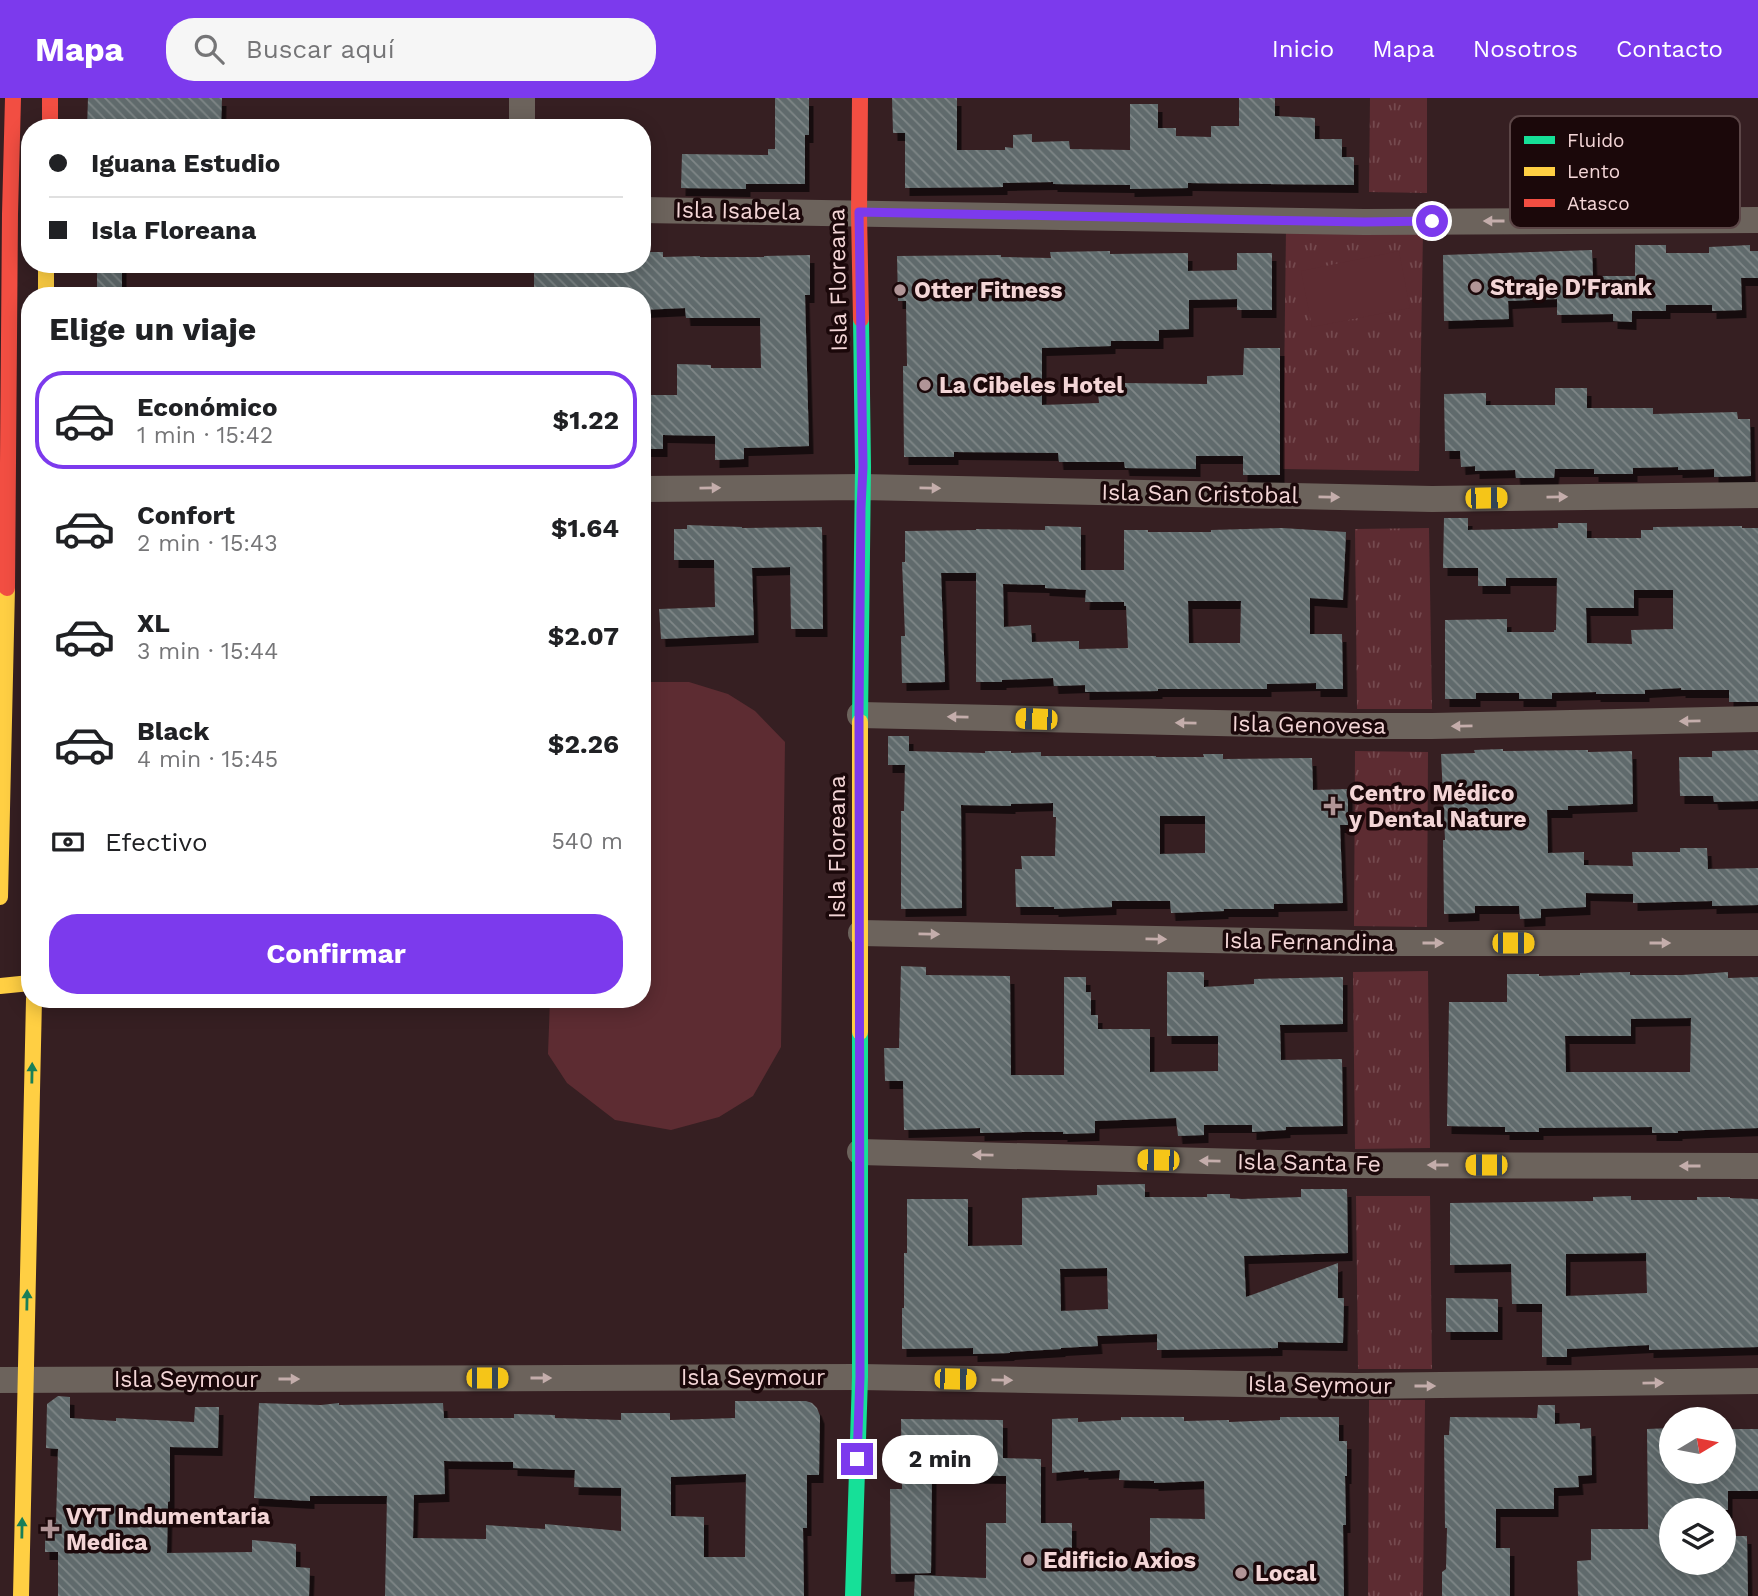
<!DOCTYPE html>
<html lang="es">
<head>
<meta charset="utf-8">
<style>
  :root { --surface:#fff; --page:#f6f6f6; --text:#202124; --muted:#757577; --line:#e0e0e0; --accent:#7c3aed }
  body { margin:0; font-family:"Work Sans",sans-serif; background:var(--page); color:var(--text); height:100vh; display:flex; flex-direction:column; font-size:26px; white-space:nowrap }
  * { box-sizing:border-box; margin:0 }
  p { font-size:23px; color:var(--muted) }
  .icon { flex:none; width:38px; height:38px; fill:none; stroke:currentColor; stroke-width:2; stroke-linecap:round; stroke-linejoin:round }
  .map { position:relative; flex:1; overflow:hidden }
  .drawer { position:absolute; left:21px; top:189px; width:630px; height:721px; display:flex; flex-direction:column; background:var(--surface); border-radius:28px; box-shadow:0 4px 18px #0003 }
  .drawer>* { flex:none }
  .banner { position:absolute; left:21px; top:21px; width:630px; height:154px; border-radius:28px; box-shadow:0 4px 18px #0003; display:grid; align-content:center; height:154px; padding:0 28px; background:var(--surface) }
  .needle { width:46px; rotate:80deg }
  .buttons { position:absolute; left:1659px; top:1309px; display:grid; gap:14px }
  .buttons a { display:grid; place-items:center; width:77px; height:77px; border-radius:50%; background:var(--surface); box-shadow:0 4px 18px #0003; font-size:35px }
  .end { position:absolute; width:32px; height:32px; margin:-16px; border:9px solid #7c3aed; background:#fff; box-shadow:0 0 0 4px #fff }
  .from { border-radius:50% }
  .bubble { position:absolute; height:49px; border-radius:24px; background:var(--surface); box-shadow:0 4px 18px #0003; font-size:23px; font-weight:700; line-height:49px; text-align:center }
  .car { position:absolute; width:21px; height:42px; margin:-21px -10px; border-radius:9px; box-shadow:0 0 5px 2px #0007; background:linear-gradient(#f5c518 24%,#345 0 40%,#f5c518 0 76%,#345 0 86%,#f5c518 0) }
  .banner b { display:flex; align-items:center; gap:24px; height:66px; font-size:26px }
  .banner b+b { border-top:2px solid var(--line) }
  .banner i { width:18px; height:18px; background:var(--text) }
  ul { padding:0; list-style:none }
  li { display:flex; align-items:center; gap:21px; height:98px; margin:0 14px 10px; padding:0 14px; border:4px solid transparent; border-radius:28px }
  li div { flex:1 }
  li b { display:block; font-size:26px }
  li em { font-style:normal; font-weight:700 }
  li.selected { border-color:var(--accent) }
  li>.icon { width:63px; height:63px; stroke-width:1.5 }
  h2 { padding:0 28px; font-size:32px; line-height:84px }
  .pay { display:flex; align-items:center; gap:18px; height:77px; padding:0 28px; font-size:26px }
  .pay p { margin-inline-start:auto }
  .primary-button { display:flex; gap:14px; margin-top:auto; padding:14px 28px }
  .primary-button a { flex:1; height:80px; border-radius:28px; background:var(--accent); color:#fff; font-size:28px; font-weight:700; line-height:80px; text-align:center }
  header { display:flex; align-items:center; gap:42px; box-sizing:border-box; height:98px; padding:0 35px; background:var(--accent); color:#fff }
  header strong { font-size:33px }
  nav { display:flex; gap:38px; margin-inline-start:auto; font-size:24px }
  .search { width:490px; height:63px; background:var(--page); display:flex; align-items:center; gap:18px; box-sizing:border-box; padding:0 24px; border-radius:28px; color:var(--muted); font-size:26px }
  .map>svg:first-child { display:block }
  .grass { fill:url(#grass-tufts) }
  .pitch { fill:#5d2c32 }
  .building { fill:url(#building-back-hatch); fill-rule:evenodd; filter:url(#shadow) }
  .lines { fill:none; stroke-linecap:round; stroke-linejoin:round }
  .street { stroke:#6c635c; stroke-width:26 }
  .fast { stroke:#16e098; stroke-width:16 }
  .slow { stroke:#ffcf43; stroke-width:16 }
  .jam { stroke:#f24e42; stroke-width:16 }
  .oneway { fill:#c4adab }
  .oneway2 { fill:#187f58 }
  .route { stroke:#7c3aed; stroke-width:9 }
  .poi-dot { fill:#b19597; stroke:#1b080a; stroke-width:2.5 }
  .labels { text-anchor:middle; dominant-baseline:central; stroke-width:7; stroke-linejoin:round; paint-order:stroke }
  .street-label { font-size:23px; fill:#f3d5d6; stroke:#1b080a }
  .poi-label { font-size:23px; font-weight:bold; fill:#f3d5d6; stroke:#1b080a; text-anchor:start }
  .key { fill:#1b080a; stroke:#5c4647; stroke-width:2 }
  .key-label { font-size:19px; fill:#f3d5d6 }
</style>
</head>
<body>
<header>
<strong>Mapa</strong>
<div class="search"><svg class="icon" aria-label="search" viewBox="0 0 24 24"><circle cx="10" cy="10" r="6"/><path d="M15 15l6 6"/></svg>Buscar aquí</div>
<nav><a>Inicio</a><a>Mapa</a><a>Nosotros</a><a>Contacto</a></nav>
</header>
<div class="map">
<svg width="1758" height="1498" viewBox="0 0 1758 1498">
  <defs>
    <pattern id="grass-tufts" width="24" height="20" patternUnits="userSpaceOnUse" patternTransform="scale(1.75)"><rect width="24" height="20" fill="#5d2c32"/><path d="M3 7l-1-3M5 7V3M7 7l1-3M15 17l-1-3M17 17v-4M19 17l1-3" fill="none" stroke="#754a4f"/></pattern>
    <pattern id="building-back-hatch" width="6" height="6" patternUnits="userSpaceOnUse" patternTransform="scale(1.75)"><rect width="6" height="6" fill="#606b6c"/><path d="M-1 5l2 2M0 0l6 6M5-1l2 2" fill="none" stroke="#7f8687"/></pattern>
    <filter id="shadow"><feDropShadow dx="4.5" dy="8" stdDeviation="0" flood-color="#0009"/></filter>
  </defs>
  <rect width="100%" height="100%" fill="#361f22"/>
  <!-- grass -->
  <g class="grass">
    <path d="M1370 0H1427V95L1369 94Z"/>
    <path d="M1286 131 1423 133 1419 373 1283 371Z"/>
    <path d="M1429 430 1432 611H1357L1355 431Z"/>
    <path d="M1355 653 1428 654 1427 829 1354 828Z"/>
    <path d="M1428 873 1430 1050 1355 1051 1353 874Z"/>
    <path d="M1356 1098H1430L1432 1271H1358Z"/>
    <path d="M1369 1302H1425L1423 1498H1368Z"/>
  </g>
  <!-- pitch -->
  <g class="pitch">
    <path d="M1399 153 1410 210 1312 229 1301 173Z"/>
    <path d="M642 584H689L728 596 755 613 785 644 781 949 753 998 719 1019 671 1032 615 1022 567 985 548 956 550 901H642Z"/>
  </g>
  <!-- building -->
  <g class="building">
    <path d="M88 0H222L221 30H87Z"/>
    <path d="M775 0H809V37H805V86H746V91L681 90 682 56 768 57V51H775Z"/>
    <path d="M892 0H957V52H1005V49L1013 50V37L1032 36V44L1069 43 1070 51 1130 52V6H1158V30H1176V38L1211 39V28H1239V0H1275V18L1315 20V41H1342V59H1354V87L1188 85V90L1130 91V87L1053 86V84L1003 85V89L905 90V35H893Z"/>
    <path d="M1635 147H1666V155H1709V149L1750 147V153H1758V180H1741L1742 212 1712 213V207H1666V213H1632V224L1613 223V216L1557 217V201L1508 203 1509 221 1444 223 1443 157 1592 152 1593 178H1635Z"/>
    <path d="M1110 153V156L1188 155V173L1237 172V155H1272V212H1237V201L1189 202V231L1159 232V243H1111V248L1042 250V307L1099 305 1098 295H1123V285L1207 286V278L1243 277 1244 250H1280V377H1243V358H1196V371L1125 370 1124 364H1059L1058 355 954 354V359H904L903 268H907L906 203H898L897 158 1001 157V159L1051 160 1050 154Z"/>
    <path d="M642 154H663V159L700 158V159H764V158L810 157V197H805L809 348 744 350V361L715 362V338L663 337V351H642V297H677V266L711 267V270H761L760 220H686L685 210 642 212V198H534V166H642Z"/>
    <rect x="97" y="166" width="25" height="32"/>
    <path d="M1555 290H1587V310H1653V316L1737 314 1738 321H1750L1751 378 1714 379V371L1678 372V369L1633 370V376H1594V371H1555L1554 380H1516L1515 372 1475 373V368L1461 369 1460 353H1445L1444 296 1486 295V307H1555Z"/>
    <path d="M1444 420H1468V432L1558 430V425H1587V440H1641V432H1653V429L1742 428V430H1758V604H1729V592H1681V590L1645 592V596H1596V594L1552 595V601H1519V595H1476V601H1445V522L1507 521V534H1554V532H1556L1557 480H1506V488H1478V470H1443ZM1634 492H1673V531L1631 532 1632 546 1587 545 1586 510H1634Z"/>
    <path d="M687 427 742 429V430L822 429 823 531H791L790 469 752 470 754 537 661 541 659 511 715 509 714 462H674V431H687Z"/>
    <path d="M1045 428 1081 429V472H1124V432H1148V434H1211V432L1282 430 1346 434 1343 502 1310 500V536H1342L1343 591H1316V585L1267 586V591H1158V593L1085 594V587L1054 588 1053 580 1002 582V584H976V475H941L945 584 902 585 901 538H905L902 464H905V433L976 432V431L1045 432ZM1003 486 1045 487V490L1086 492 1085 504H1124V508H1126L1128 550 1079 551V543L1032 544 1031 527 1004 529ZM1188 503H1241L1240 545H1189Z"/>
    <path d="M888 638H909V653L985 655V653H1011V655L1041 654V658H1156V659H1204L1203 656H1223V661L1312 660 1313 692 1348 691V727H1340L1343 805 1274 806V811H1224V813L1171 815 1170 803H1112V809L1054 811V809H1016L1015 771H1022L1021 758H1055L1056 719H1053V705L1011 706V708L961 707 962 810 901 811V713H904L905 667H888ZM1160 718H1205V755L1160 756Z"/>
    <path d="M1503 651V653L1588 652V654L1632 653 1633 706 1568 708V712H1547L1548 755 1584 754V767L1633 768 1632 754H1680V750H1707L1708 771 1758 770V807L1712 808V803L1633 805V796L1586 795V809L1541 811V820L1520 821 1519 808H1475V815L1444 816 1443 742H1445L1441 656 1475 655 1474 652Z"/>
    <path d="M1758 652V703L1714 704 1713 698H1680L1679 659H1712V653Z"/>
    <path d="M901 868 926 869V877L1010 878 1011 977H1064V879H1086V894H1091V917H1098V931H1150V974L1218 973V938H1167V874H1204V889L1254 886V881L1343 879V926L1280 927 1281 962 1342 961 1343 1028 1286 1029V1032L1252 1034V1027H1204V1037L1178 1038 1176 1020 1095 1023V1035L1063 1036V1034H1024L980 1035V1030L904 1032 903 983H885L884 950H899Z"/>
    <path d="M1630 874V877H1682L1728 874V880L1758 879V1030L1678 1033V1035H1652V1029L1539 1030V1034H1505V1029L1447 1028 1449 904H1507V876H1539V878L1580 877V875ZM1691 920 1690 974H1566L1565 938H1631V921Z"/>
    <path d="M1145 1086V1099H1207V1096H1230V1100L1242 1101 1301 1099V1091H1347L1348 1155 1244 1158 1246 1199 1338 1165V1200H1344L1343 1245 1278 1244V1250L1157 1252V1236L1097 1238 1098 1248 1061 1250V1251L1010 1254V1255L973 1256V1250L902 1251V1210H904V1155H907V1101H968V1148L1022 1147V1100L1097 1097V1087ZM1107 1170 1108 1211 1061 1213 1060 1171Z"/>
    <path d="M1631 1098V1102H1697V1099H1730V1100L1758 1101V1249L1649 1252V1247L1567 1251V1259H1542V1206H1512L1511 1166 1450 1167V1105L1593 1103V1099ZM1646 1155 1647 1195 1566 1198V1156Z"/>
    <path d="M1446 1200 1498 1201V1234H1446Z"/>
    <path d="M58 1298 70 1299V1320L116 1323V1320L194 1324 195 1309H219L218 1350 170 1349V1403L168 1404 167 1455 252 1454V1442L296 1446V1469L310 1470 309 1498H58V1454H45V1425H56L58 1351 46 1350 47 1306Z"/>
    <path d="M735 1303H806L812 1305 817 1310 820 1318 819 1377H807V1430H803L804 1498H385L387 1398H310V1403L254 1400 259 1305 321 1307 339 1305V1307L443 1305 444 1320H514V1316L555 1317V1320L621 1322V1315H670V1322L735 1320ZM444 1363 513 1364V1370L575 1372 574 1389 621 1390V1433L545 1426V1431L486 1427V1441L413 1440 414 1397 445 1396ZM746 1376 745 1459H704V1419L671 1418V1379Z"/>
    <path d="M1538 1307H1555V1326L1580 1325V1331L1591 1330 1592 1377 1578 1378 1579 1389 1554 1390V1411H1496V1450H1510V1498H1442V1474L1446 1471 1447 1430H1445L1444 1337H1449L1450 1319 1537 1320Z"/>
    <path d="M1121 1319H1184V1323L1229 1322V1324L1280 1322V1319H1339V1343H1347V1378H1345L1346 1427H1343L1344 1498H914L915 1477 986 1480V1425H1006V1378L932 1377 931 1475 891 1476 890 1391H902L901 1321 1003 1322V1360L1041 1361V1425H1072V1470H1150V1420L1205 1421 1204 1383 1154 1385V1383L1119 1382 1120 1372 1084 1374V1372L1052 1375V1321L1078 1320V1324L1121 1322Z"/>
    <path d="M1671 1330V1374H1724V1331H1758V1393H1728V1412H1671V1465H1724V1438H1747L1748 1498H1578L1577 1463 1591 1462V1431H1648L1647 1331Z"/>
  </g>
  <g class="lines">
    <!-- street -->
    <g class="street">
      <path d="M522 0V30"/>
      <path d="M642 112 1364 124 1758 122"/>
      <path d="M642 391 862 389 1432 401 1758 397"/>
      <path d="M860 617 1354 628H1432L1758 621"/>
      <path d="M861 835 1354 845H1758"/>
      <path d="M860 1054 1353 1067 1758 1068"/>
      <path d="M0 1282 860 1279 1356 1288 1758 1283"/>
    </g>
    <!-- fast -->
    <g class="fast">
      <path d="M860 624 863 369 861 221"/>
      <path d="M853 1498 860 1279V934"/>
    </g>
    <!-- slow -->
    <g class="slow">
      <path d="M46 166V198"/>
      <path d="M860 624V934"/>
      <path d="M0 799 7 490"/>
      <path d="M0 888 30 885"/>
      <path d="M21 1498 34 901"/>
    </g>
    <!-- jam -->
    <g class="jam">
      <path d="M50 0V30"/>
      <path d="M860 0 859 115 861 221"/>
      <path d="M7 490 10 116 13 0"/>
    </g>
  </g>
  <!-- one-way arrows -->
  <defs><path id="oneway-solid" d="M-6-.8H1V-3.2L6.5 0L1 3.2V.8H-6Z" transform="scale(1.75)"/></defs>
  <g class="oneway">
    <use href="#oneway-solid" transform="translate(1494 123) rotate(180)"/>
    <use href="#oneway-solid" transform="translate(710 390) rotate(-1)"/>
    <use href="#oneway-solid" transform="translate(930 390) rotate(1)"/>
    <use href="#oneway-solid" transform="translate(1329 399) rotate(1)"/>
    <use href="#oneway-solid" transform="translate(1557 399) rotate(-1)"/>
    <use href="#oneway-solid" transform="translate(958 619) rotate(-179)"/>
    <use href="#oneway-solid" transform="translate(1690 623) rotate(179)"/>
    <use href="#oneway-solid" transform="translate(1186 625) rotate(-179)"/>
    <use href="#oneway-solid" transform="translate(1462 628) rotate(179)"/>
    <use href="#oneway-solid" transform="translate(929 836) rotate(1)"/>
    <use href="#oneway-solid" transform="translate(1156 841) rotate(1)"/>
    <use href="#oneway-solid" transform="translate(1433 845)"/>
    <use href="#oneway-solid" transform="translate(1660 845)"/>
    <use href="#oneway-solid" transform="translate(983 1057) rotate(-179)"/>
    <use href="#oneway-solid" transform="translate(1210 1063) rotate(-179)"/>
    <use href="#oneway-solid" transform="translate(1438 1067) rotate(-180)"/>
    <use href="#oneway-solid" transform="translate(1690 1068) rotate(-180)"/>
    <use href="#oneway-solid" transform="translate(541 1280)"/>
    <use href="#oneway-solid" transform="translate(289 1281)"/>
    <use href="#oneway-solid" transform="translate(1002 1282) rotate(1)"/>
    <use href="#oneway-solid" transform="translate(1653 1285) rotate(-1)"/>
    <use href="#oneway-solid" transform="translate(1425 1288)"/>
  </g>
  <g class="oneway2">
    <use href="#oneway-solid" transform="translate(32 975) rotate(-89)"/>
    <use href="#oneway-solid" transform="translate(27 1202) rotate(-89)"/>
    <use href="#oneway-solid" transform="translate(22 1430) rotate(-89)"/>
  </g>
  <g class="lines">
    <!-- route -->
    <path class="route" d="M857 1361 860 1279 859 617 861 410 863 369 859 114 1364 124 1432 123"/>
  </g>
  <!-- markers -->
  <g class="poi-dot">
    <circle cx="1476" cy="189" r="7"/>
    <circle cx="900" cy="192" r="7"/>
    <circle cx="925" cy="287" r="7"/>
    <path d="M1329.5 697.5h7v7h7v7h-7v7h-7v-7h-7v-7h7z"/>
    <path d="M46.5 1420.5h7v7h7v7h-7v7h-7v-7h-7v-7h7z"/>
    <circle cx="1029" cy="1462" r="7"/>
    <circle cx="1241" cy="1475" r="7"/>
  </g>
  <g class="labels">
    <!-- street labels -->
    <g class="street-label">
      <text transform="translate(738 113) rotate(1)">Isla Isabela</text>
      <text transform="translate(838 182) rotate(-91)">Isla Floreana</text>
      <text transform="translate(1200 396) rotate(1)">Isla San Cristobal</text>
      <text transform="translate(1309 627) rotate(1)">Isla Genovesa</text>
      <text transform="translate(837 749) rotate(-90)">Isla Floreana</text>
      <text transform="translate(1309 844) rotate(1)">Isla Fernandina</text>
      <text transform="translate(1309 1065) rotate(1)">Isla Santa Fe</text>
      <text x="753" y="1279">Isla Seymour</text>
      <text x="186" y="1281">Isla Seymour</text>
      <text transform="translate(1320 1287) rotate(1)">Isla Seymour</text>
    </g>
    <!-- poi labels -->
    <g class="poi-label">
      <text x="1490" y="189">Straje D'Frank</text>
      <text x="914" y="192">Otter Fitness</text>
      <text x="939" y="287">La Cibeles Hotel</text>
      <text x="1349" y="695">Centro Médico<tspan x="1349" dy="26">y Dental Nature</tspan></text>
      <text x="66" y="1418">VYT Indumentaria<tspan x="66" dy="26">Medica</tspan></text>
      <text x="1043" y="1462">Edificio Axios</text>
      <text x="1255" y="1475">Local</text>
    </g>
  </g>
  <!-- legend -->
  <rect x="1510" y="18" width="230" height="112" rx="10" class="key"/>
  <rect x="1524" y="38" width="31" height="8" fill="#16e098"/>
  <rect x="1524" y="69" width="31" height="9" fill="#ffcf43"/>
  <rect x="1524" y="101" width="31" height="8" fill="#f24e42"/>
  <g class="key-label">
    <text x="1567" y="49">Fluido</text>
    <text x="1567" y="80">Lento</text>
    <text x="1567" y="112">Atasco</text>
  </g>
</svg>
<div class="buttons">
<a><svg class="needle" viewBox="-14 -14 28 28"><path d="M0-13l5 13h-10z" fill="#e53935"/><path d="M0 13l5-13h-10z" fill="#757577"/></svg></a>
<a><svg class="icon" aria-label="layers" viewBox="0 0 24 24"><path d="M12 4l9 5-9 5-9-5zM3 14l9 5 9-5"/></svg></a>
</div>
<i class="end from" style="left:1432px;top:123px"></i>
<i class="end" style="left:857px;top:1361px"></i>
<div class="bubble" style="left:882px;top:1337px;width:116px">2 min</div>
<i class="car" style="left:1486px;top:400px;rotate:89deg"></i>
<i class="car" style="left:1036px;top:621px;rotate:272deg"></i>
<i class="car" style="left:1513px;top:845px;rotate:90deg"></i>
<i class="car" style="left:1158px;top:1062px;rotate:271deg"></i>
<i class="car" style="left:1486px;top:1067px;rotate:270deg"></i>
<i class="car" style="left:487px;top:1280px;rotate:90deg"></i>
<i class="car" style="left:955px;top:1281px;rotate:91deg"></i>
<div class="banner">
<b><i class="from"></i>Iguana Estudio</b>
<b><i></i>Isla Floreana</b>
</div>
<section class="drawer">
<h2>Elige un viaje</h2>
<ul>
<li class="selected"><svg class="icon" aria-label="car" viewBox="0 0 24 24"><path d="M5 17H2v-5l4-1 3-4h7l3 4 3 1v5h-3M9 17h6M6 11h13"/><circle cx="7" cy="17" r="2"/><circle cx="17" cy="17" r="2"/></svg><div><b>Económico</b><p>1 min · 15:42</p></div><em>$1.22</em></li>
<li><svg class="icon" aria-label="car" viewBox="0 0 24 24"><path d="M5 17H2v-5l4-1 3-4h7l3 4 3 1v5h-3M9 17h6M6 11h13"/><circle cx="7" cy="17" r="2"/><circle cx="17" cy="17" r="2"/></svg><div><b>Confort</b><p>2 min · 15:43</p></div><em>$1.64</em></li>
<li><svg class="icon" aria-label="car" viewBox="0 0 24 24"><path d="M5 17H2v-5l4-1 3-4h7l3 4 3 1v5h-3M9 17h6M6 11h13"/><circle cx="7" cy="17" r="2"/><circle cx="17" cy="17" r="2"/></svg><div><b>XL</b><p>3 min · 15:44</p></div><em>$2.07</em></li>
<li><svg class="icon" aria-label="car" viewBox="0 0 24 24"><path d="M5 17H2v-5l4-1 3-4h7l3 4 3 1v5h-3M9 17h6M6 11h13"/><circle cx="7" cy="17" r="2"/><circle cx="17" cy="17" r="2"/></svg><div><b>Black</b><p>4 min · 15:45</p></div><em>$2.26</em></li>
</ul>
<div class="pay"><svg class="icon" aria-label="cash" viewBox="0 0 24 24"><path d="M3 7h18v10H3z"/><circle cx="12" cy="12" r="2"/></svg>Efectivo<p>540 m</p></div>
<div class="primary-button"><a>Confirmar</a></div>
</section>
</div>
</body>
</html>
